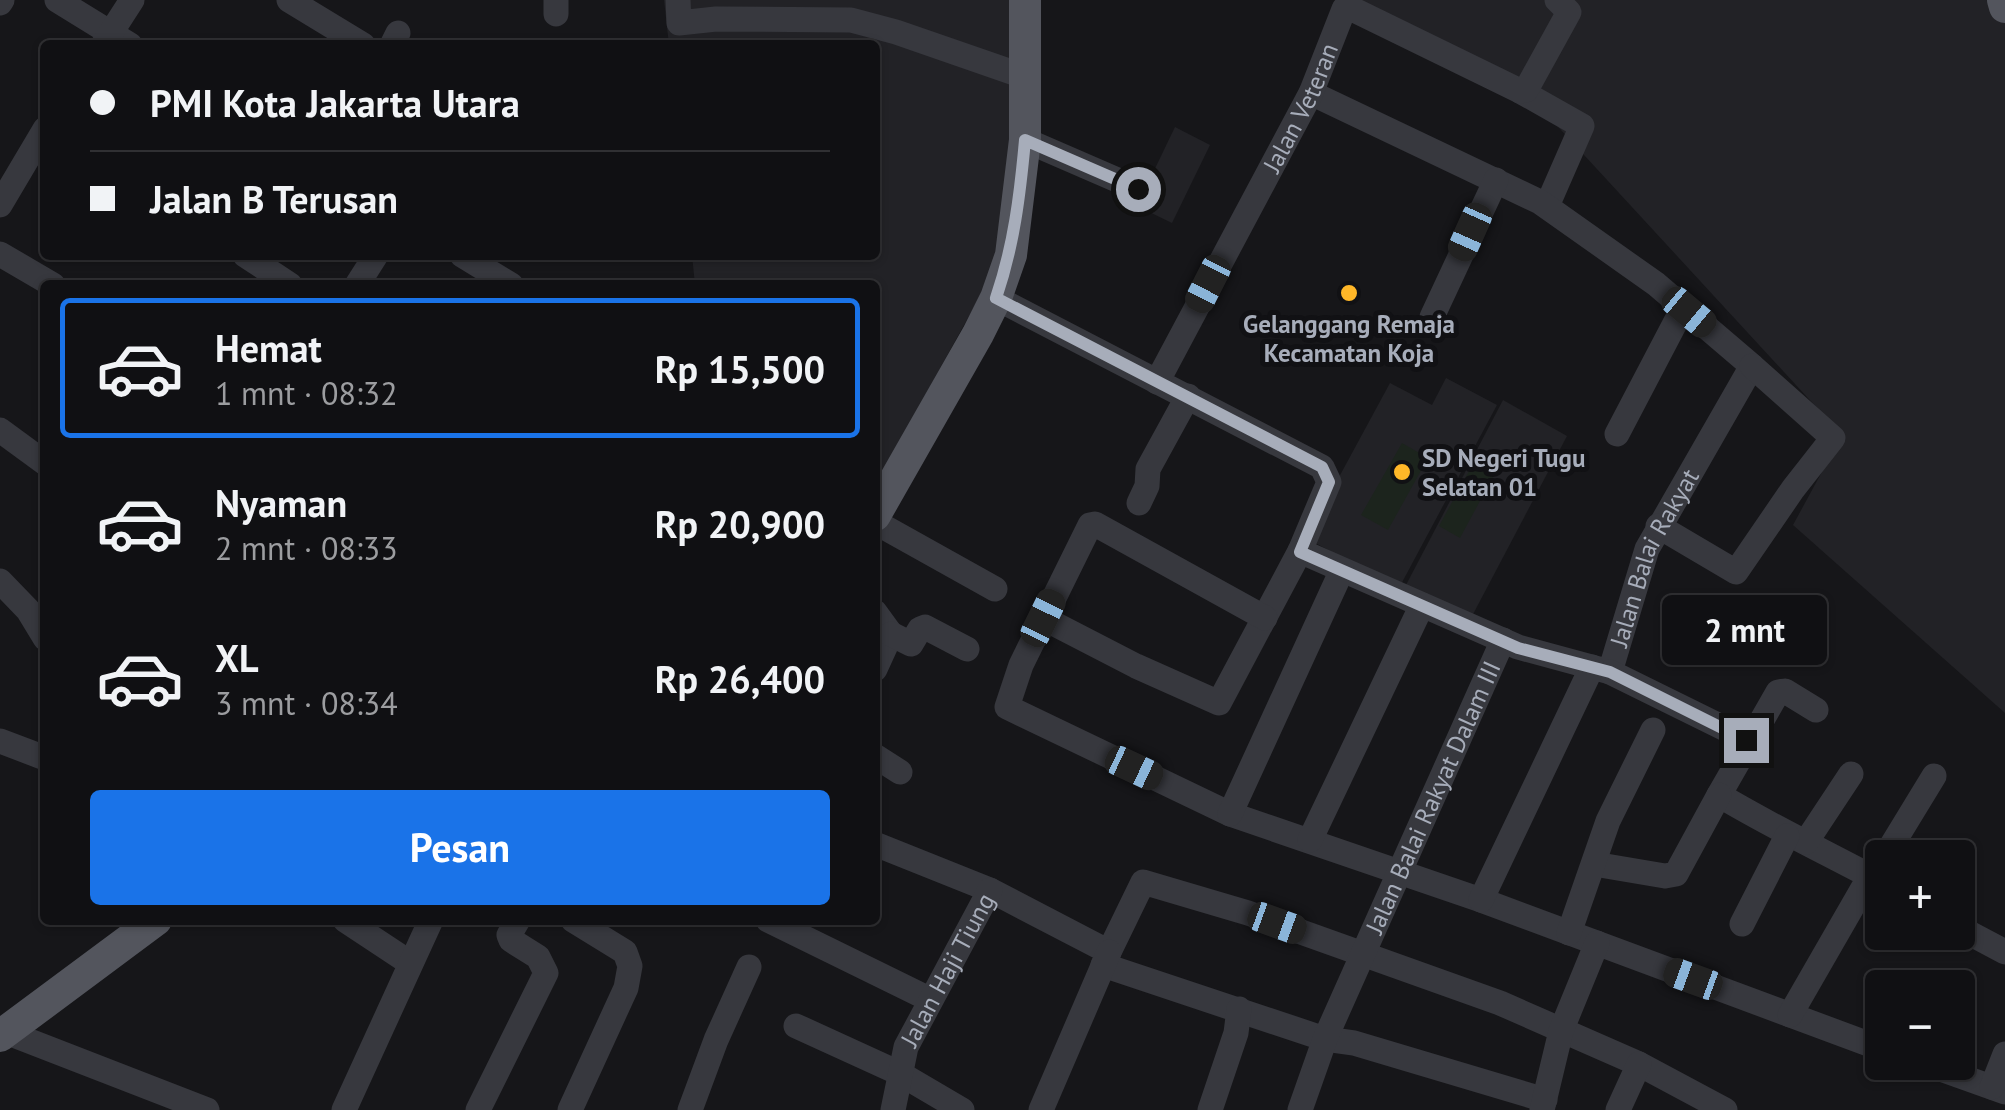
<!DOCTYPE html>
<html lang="id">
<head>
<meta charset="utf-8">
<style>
  :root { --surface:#101013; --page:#1e1e21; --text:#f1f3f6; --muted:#9c9da0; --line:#303033; --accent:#1a73e8 }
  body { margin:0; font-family:"PT Sans",sans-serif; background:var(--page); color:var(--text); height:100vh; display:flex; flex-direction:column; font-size:38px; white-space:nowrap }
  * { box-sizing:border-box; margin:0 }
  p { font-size:32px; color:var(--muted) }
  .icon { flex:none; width:55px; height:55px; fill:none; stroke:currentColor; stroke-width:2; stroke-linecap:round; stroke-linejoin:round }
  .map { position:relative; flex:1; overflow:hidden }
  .panel { position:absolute; left:40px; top:280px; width:840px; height:645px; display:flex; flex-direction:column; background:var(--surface); border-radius:10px; box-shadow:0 2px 8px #0004,0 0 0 2px var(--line) }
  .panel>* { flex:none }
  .guide { position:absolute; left:40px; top:40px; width:840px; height:220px; border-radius:10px; box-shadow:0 2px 8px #0004,0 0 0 2px var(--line); display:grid; align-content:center; height:220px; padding:0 50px; background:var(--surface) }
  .controls { position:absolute; left:1865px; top:840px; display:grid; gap:20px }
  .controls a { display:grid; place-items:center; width:110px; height:110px; border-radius:10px; background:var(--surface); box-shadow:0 2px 8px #0004,0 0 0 2px var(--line); font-size:50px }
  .end { position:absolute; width:45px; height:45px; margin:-22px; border:12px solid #a7adba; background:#111; box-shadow:0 0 0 5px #111 }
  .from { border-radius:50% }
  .bubble { position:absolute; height:70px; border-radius:10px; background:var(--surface); box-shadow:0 2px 8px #0004,0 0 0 2px var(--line); font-size:32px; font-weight:700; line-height:70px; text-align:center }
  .car { position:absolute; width:30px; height:60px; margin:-30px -15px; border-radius:12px; box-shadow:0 0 8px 2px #0007; background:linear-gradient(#222 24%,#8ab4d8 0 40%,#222 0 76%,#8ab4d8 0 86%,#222 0) }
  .guide b { display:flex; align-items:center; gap:35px; height:95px; font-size:38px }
  .guide b+b { border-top:2px solid var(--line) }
  .guide i { width:25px; height:25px; background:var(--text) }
  ul { padding:18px 0 0; list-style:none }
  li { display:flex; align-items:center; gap:30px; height:140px; margin:0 20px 15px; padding:0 30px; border:5px solid transparent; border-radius:10px }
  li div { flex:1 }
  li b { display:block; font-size:38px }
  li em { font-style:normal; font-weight:700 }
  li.active { border-color:var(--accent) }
  li>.icon { width:90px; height:90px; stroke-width:1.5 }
  .primary-button { display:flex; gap:20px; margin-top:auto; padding:20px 50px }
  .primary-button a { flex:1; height:115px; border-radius:10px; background:var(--accent); color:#fff; font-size:40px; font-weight:700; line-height:115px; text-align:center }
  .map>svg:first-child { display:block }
  .built { fill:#222226 }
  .green { fill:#1c241d }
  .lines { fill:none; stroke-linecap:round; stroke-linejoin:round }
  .minor { stroke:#37383e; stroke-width:25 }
  .major { stroke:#53555d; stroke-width:32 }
  .route { stroke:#a7adba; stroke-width:12 }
  .poi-dot { fill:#ffb728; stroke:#111114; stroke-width:4 }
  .labels { text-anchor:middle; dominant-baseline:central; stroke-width:10; stroke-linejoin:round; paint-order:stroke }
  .street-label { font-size:25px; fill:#a7adba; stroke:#111114 }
  .poi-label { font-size:25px; font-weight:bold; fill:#a7adba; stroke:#111114 }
</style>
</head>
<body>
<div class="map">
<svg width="2005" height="1110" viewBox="0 0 2005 1110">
  <rect width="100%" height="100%" fill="#161619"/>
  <!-- built -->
  <g class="built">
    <path d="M664 0H1033L1011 240 875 486V285H695L692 255H875V45H669Z"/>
    <path d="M1335 0H2005V713L1793 525 1842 435 1526 92Z"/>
    <path d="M1175 127 1210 145 1172 223 1137 206Z"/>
    <path d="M1446 378 1497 405 1399 588 1306 538 1390 383 1432 405Z"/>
    <path d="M1503 400 1567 436 1471 618 1406 585Z"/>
  </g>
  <!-- green -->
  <g class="green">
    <path d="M1402 443 1428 458 1388 530 1361 515Z"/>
    <path d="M1480 451 1501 462 1460 538 1439 526Z"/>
  </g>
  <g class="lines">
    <!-- minor -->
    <g class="minor">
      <path d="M57 0 130 45"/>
      <path d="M289 0 363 45"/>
      <path d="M678 0 679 23 716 19 851 20 896 32 1023 76"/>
      <path d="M0 3 2 0"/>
      <path d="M556 14V0"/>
      <path d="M103 45 132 0"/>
      <path d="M392 45 398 33"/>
      <path d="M1520 91 1582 126 1547 206"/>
      <path d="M1025 140 1138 189"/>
      <path d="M0 205 45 129"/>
      <path d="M0 254 53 285"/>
      <path d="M245 255 290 285"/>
      <path d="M462 255 511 285"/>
      <path d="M357 285 376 255"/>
      <path id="s1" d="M996 298 1322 467 1329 482 1300 551 1518 647 1610 672 1647 549 1752 366 1656 284 1540 202 1311 93"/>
      <path d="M1432 317 1496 180"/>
      <path id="s2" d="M1157 382 1311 93 1344 9 1350 8 1520 91 1526 90 1569 12 1557 0"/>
      <path d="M0 430 45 463"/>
      <path d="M1617 434 1683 308"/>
      <path d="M1139 503 1147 486 1148 469 1188 396"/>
      <path d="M875 522 995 589"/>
      <path d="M1658 526 1736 572 1793 489 1833 438 1752 366"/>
      <path d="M0 581 28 610 45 638"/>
      <path d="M875 612 891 634 875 669"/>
      <path d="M1043 618 1136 666 1219 703 1300 551"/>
      <path d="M1265 618 1095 524 1090 525 1021 665 1007 707 1230 814 1481 900 1882 1049"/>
      <path d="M891 634 911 644 920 629 925 627 967 649"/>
      <path d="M1610 672 1750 741 1719 795C1769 825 1819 849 1870 876L1790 1015"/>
      <path d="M0 741 45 758"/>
      <path d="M1750 741 1778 692 1785 691 1816 710"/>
      <path d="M875 756 900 772"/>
      <path d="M1230 814 1342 570"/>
      <path d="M1310 840 1422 605"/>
      <path d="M1806 842 1851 774"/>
      <path d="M875 844 990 890 1109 952 1143 882 1248 913 1500 1003 1639 1064 1725 1110"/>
      <path d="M1884 858 1934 776"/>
      <path d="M1594 864 1665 876 1676 874 1719 795"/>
      <path d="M1481 900 1592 667"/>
      <path d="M345 920 410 963"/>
      <path d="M768 920 929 999"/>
      <path d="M1742 924 1787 836"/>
      <path d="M1958 927 2005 952"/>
      <path d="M1569 933 1608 821 1653 730"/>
      <path d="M1103 965 1325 1039 1354 1043 1545 1100"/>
      <path d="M796 1026 899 1073 962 1110"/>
      <path d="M6 1032 207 1110"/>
      <path d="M1921 1062 2005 1092"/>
      <path d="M1992 1087 2005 1054"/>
      <path d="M344 1110 431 920"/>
      <path d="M478 1110 546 973 538 957 511 940 509 935 518 920"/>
      <path d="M570 1110 626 988 630 966 625 952 573 920"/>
      <path d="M690 1110 716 1040 749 967"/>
      <path id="s3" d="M893 1110 906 1047 990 890"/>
      <path d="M1041 1110 1109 952"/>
      <path d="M1210 1110 1236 1033 1239 1009"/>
      <path id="s4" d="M1300 1110 1325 1039 1503 640"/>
      <path d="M1542 1110 1561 1031 1597 943"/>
      <path d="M1618 1110 1639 1064"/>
    </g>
    <!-- major -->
    <g class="major">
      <path d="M2003 0 2005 7"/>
      <path d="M875 515 978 334 996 298 1011 255 1025 140V0"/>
      <path d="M0 1036 156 920"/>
    </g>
  </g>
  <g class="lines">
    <!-- route -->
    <path class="route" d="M1138 189 1025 140C1020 195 1014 245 996 298L1322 467 1329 482 1300 552 1518 648 1610 672 1746 740"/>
  </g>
  <!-- markers -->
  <g class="poi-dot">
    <circle cx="1349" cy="293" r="10"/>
    <circle cx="1402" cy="472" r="10"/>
  </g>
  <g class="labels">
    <!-- street labels -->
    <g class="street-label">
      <text stroke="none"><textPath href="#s2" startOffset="310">Jalan Veteran</textPath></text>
      <text stroke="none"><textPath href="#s1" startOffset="915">Jalan Balai Rakyat</textPath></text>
      <text stroke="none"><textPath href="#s4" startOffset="340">Jalan Balai Rakyat Dalam III</textPath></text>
      <text stroke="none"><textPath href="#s3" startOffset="152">Jalan Haji Tiung</textPath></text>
    </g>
    <!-- poi labels -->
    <g class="poi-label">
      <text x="1349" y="324">Gelanggang Remaja<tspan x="1349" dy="29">Kecamatan Koja</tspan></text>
      <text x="1422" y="458" text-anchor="start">SD Negeri Tugu<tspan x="1422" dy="29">Selatan 01</tspan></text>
    </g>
  </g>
</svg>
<div class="controls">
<a>+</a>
<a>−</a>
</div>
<i class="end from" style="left:1138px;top:189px"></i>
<i class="end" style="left:1746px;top:740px"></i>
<div class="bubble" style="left:1662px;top:595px;width:165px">2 mnt</div>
<i class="car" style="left:1470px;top:232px;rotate:204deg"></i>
<i class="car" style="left:1208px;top:284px;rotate:207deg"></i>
<i class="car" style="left:1689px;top:312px;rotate:130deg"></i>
<i class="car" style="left:1043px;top:618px;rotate:26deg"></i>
<i class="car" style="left:1134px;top:768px;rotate:115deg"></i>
<i class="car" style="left:1277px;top:923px;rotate:110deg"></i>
<i class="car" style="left:1693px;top:979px;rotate:290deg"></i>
<div class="guide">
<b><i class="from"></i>PMI Kota Jakarta Utara</b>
<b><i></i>Jalan B Terusan</b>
</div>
<section class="panel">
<ul>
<li class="active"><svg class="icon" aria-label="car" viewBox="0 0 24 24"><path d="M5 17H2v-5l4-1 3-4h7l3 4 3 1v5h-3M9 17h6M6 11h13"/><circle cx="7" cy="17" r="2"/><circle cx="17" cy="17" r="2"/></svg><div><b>Hemat</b><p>1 mnt · 08:32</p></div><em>Rp 15,500</em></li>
<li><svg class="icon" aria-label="car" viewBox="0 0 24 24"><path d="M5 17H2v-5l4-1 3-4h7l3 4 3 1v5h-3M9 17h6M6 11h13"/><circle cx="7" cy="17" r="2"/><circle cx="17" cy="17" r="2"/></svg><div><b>Nyaman</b><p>2 mnt · 08:33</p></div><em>Rp 20,900</em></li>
<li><svg class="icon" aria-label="car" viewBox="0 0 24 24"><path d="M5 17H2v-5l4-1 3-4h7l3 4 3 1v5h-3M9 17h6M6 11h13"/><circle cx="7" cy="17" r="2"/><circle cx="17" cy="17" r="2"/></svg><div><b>XL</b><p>3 mnt · 08:34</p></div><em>Rp 26,400</em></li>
</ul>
<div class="primary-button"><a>Pesan</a></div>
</section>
</div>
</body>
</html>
